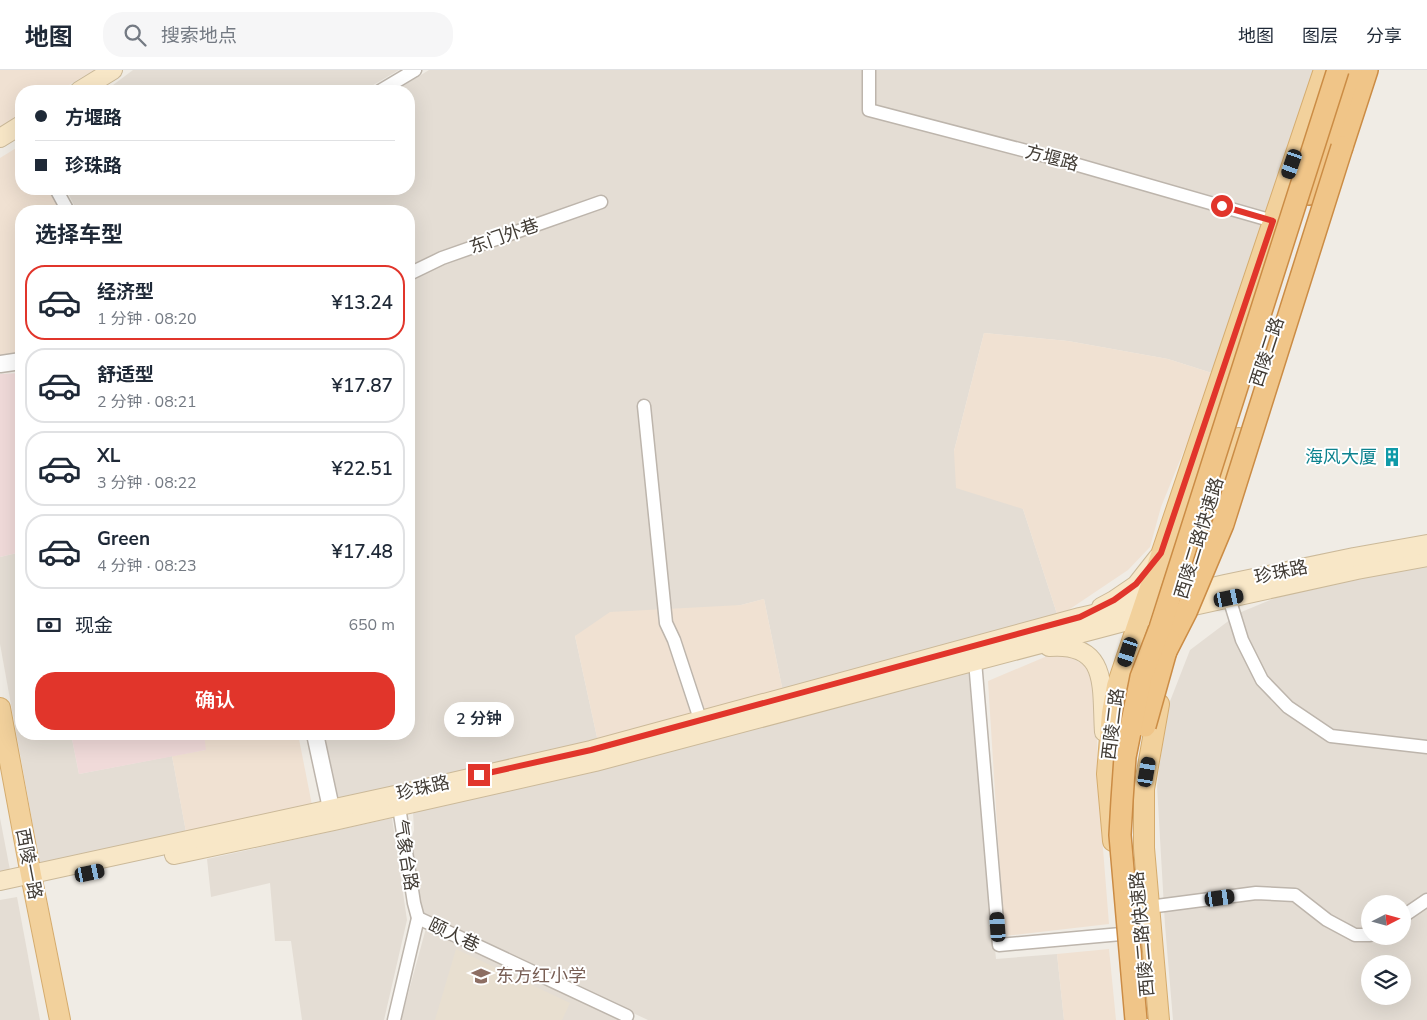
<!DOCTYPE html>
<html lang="zh">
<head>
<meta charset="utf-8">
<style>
  :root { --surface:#fff; --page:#f6f6f7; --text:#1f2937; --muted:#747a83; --line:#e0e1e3; --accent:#e1352b }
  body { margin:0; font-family:"Nunito Sans","Noto Sans SC",sans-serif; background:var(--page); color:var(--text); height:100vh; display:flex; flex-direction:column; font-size:19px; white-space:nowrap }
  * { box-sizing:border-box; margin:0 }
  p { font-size:16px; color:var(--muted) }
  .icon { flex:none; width:28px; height:28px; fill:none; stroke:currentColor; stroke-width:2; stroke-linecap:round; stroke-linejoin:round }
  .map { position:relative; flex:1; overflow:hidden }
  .details { position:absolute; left:15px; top:135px; width:400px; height:535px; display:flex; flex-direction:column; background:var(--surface); border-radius:20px; box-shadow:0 5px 20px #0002 }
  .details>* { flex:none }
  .banner { position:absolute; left:15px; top:15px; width:400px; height:110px; border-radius:20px; box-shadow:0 5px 20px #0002; display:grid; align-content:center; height:110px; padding:0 20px; background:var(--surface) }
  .needle { width:32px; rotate:84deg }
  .tools { position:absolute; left:1361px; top:825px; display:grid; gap:10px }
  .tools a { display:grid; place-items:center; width:50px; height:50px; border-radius:50%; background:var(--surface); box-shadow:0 5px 20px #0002; font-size:25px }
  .end { position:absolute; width:22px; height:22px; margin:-11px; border:6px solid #e1352b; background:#fff; box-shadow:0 0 0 2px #fff }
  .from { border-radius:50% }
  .bubble { position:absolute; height:35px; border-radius:18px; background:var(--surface); box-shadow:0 5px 20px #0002; font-size:16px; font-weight:600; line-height:35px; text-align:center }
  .car { position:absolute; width:15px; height:30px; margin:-15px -8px; border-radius:6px; box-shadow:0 0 4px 1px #0007; background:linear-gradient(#222 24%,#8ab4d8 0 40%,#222 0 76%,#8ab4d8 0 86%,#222 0) }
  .banner b { display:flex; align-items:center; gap:18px; height:48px; font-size:19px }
  .banner b+b { border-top:1px solid var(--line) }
  .banner i { width:12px; height:12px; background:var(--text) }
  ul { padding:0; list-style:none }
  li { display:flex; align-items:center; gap:15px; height:75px; margin:0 10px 8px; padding:0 10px; border:2px solid var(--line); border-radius:20px }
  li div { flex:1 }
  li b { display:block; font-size:19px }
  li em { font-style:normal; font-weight:600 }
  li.selected { border-color:var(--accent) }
  li>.icon { width:45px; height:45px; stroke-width:1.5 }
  h2 { padding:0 20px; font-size:22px; line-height:60px }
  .pay { display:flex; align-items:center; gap:12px; height:55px; padding:0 20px; font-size:19px }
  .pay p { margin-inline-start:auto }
  .cta { display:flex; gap:10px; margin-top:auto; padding:10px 20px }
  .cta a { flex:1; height:58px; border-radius:20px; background:var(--accent); color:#fff; font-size:20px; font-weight:600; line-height:58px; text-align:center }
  header { display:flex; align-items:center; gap:30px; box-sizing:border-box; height:70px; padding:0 25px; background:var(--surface); border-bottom:1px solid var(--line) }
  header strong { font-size:24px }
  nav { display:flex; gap:28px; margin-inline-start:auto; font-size:18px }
  .search { width:350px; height:45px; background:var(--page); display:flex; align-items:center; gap:12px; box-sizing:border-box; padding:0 18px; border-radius:20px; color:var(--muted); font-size:19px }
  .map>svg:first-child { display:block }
  .residential { fill:#e4ddd4; fill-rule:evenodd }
  .commercial { fill:#f0e1d2 }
  .education { fill:#e8dfd0 }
  .medical { fill:#f0dad9 }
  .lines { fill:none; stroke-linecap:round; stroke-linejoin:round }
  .minor-casing { stroke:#bdb5ac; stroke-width:15 }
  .tertiary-casing { stroke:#bdb5ac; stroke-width:19 }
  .secondary-casing { stroke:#cbb999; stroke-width:20 }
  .primary-casing { stroke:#d5ac6e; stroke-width:22 }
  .trunk-casing { stroke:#cb8c45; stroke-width:24 }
  .minor { stroke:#fff; stroke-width:12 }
  .tertiary { stroke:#fff; stroke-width:16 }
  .secondary { stroke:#f8e7c7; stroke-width:18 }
  .primary { stroke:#f2d19c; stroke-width:20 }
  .trunk { stroke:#f0c588; stroke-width:21 }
  .trunk-bridge-casing { stroke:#cb8c45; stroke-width:24; stroke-linecap:butt }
  .trunk-bridge { stroke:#f0c588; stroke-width:21 }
  .route { stroke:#e1352b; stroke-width:6 }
  .labels { text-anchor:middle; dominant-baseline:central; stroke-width:4; stroke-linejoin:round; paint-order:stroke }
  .street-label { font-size:18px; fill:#423c35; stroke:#fff }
  .culture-label { font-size:18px; fill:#0d838f; stroke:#fff; text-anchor:end }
  .education-label { font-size:18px; fill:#785e54; stroke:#fff; text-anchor:start }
</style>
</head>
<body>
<header>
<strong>地图</strong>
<div class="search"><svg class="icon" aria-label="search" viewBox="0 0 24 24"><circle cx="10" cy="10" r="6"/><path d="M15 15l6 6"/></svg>搜索地点</div>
<nav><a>地图</a><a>图层</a><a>分享</a></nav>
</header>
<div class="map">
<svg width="1427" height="950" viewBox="0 0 1427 950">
  <rect width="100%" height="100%" fill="#f0ece5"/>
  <!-- residential -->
  <g class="residential">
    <path d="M133 0H399L363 21H105Z"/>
    <path d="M429 0H1317L1215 304 1168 289 1068 271 984 263 954 381 1023 439 1058 547 783 622 764 529 741 535 575 566 598 672 333 730 319 664H409V141H77L68 123 103 119H409V21H395Z"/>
    <path d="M21 482V664H71L79 704 172 686 186 762 40 794 0 574V487Z"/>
    <path d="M1427 492V950H1173L1165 855 1157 716 1167 639 1190 580 1239 543 1297 519ZM1370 834H1402V866H1370ZM1370 894H1402V926H1370Z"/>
    <path d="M968 599 996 889 1057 884 1064 950H648L424 846 412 800 410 775 414 760 413 742Z"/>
    <path d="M0 748 10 800 0 803Z"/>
    <path d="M392 748 407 850 384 950H302L291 871H275L270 813 211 827 207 789Z"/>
    <path d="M17 827 40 950H0V830Z"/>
    <path d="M426 858 625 950H401Z"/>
  </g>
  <!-- commercial -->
  <g class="commercial">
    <path d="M0 0H94L59 21H21V44L0 57Z"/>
    <path d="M21 75V119H50L62 141H21V287L0 289V88Z"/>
    <path d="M984 263 1068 271 1168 289 1215 304 1161 437 1150 477 1128 500 1058 547 1023 439 956 418 954 381Z"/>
    <path d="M764 529 783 622 598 672 575 566 610 542 741 535Z"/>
    <path d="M1059 581 1093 600 1097 662 1098 716 1109 854 1004 866 988 611Z"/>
    <path d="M204 664H298L312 735 186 762 172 686 205 680Z"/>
    <path d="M1109 879 1116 950H1064L1057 884Z"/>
  </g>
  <!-- education -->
  <path class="education" d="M456 879 570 933 562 950H435Z"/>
  <!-- medical -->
  <g class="medical">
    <path d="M21 303V482L0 487V304Z"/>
    <path d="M71 664H204L206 680 79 704Z"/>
  </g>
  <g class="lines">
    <!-- minor casing -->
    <g class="minor-casing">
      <g id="minor">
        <path d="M869 0V40L1057 89 1273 151"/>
        <path d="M380 21 415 0"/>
        <path d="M56 119 68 141"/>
        <path d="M409 204 442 188 601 132"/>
        <path d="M644 336 666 553 674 570 700 649"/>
        <path d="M1229 528 1242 570 1262 610 1288 637 1331 666 1427 677"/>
        <path d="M975 591 999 875 1121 864"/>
        <path d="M1149 837 1256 823 1295 825 1327 850 1355 865H1370"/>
        <path d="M1402 847 1427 830"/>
        <path d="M418 848 627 946"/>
        <path d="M394 950 418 848 414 833 399 737"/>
      </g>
    </g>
    <!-- tertiary casing -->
    <g class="tertiary-casing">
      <g id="tertiary">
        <path d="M0 294 21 291"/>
        <path d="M315 664 331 738"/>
      </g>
    </g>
    <!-- secondary casing -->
    <g class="secondary-casing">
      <g id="secondary">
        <path d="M79 21 113 0"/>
        <path d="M0 68 21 55"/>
        <path d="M1101 537 1114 530 1136 515 1158 487"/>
        <path d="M1049 577C1110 572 1101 619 1104 662"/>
        <path d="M174 785 334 751 595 692 1139 548 1357 500 1427 487"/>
        <path d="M0 811 404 723 591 680 1080 547 1225 514 1354 487 1427 474"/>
      </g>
    </g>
    <!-- primary casing -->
    <g class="primary-casing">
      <g id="primary">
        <path d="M1203 479 1239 368"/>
        <path d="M1159 634 1144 719V778L1159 950"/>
        <path d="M0 638 31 805 60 950"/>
        <path d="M1113 771 1107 704 1112 643 1117 616 1324 0"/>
      </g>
    </g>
    <!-- trunk casing -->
    <g class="trunk-casing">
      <g id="trunk">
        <path d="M1342 77 1367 0"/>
        <path d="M1309 124 1351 0"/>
      </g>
    </g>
    <!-- minor -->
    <use href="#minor" class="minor"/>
    <!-- tertiary -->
    <use href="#tertiary" class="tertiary"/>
    <!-- secondary -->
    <use href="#secondary" class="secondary"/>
    <!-- primary -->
    <use href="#primary" class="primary"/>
    <!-- trunk -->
    <use href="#trunk" class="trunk"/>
    <!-- trunk-bridge casing -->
    <g class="trunk-bridge-casing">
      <g id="trunk-bridge">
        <path d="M1164 585 1186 542 1223 454 1342 77"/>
        <path d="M1145 656 1169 570"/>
        <path d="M1136 950 1120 765 1122 730 1125 687 1141 607 1160 558 1338 0"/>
      </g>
    </g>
    <!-- trunk-bridge -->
    <use href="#trunk-bridge" class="trunk-bridge"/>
  </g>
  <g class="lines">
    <!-- route -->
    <path class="route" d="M479 705 591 680 1080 547 1114 530 1136 514 1161 483 1273 151 1222 136"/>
  </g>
  <!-- icons -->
  <defs>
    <g id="building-bare" transform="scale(1.5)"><path d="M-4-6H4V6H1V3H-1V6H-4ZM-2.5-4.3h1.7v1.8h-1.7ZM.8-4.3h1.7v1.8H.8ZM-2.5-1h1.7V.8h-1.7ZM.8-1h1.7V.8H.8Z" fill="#0f9aa8" stroke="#fff" stroke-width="2.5" paint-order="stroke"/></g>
    <g id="school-bare" transform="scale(1.5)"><path d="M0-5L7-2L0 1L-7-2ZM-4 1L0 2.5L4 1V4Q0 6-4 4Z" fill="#8d6e63" stroke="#fff" stroke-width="2.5" paint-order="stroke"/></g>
  </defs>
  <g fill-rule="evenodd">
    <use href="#building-bare" x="1392" y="387"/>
    <use href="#school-bare" x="481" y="906"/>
  </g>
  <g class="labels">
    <!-- street labels -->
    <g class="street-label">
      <text transform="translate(1052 88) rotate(15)">方堰路</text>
      <text transform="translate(504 166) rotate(-19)">东门外巷</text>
      <text transform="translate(1267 282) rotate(-72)">西陵二路</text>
      <text transform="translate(1199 468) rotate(-73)">西陵二路快速路</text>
      <text transform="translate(1281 502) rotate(-12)">珍珠路</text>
      <text transform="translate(1113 654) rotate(-83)">西陵二路</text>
      <text transform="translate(423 718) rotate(-13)">珍珠路</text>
      <text transform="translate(406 785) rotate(81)">气象台路</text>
      <text transform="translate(29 794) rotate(79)">西陵一路</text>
      <text transform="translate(1142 864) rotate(-95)">西陵二路快速路</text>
      <text transform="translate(454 865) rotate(25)">颐人巷</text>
    </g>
    <!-- culture labels -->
    <g class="culture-label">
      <text x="1377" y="387">海风大厦</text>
    </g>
    <!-- education labels -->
    <g class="education-label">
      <text x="496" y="906">东方红小学</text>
    </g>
  </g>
</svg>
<div class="tools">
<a><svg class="needle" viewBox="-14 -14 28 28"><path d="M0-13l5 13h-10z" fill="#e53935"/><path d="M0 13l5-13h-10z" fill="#747a83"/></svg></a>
<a><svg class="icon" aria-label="layers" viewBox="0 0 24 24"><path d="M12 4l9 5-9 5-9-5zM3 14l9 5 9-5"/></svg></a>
</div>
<i class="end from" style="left:1222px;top:136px"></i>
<i class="end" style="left:479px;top:705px"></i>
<div class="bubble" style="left:444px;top:632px;width:70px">2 分钟</div>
<i class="car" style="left:1292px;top:94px;rotate:199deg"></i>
<i class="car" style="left:1229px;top:528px;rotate:78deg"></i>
<i class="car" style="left:1128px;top:582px;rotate:198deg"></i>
<i class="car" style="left:1147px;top:702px;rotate:10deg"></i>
<i class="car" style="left:90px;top:803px;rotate:78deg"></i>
<i class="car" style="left:1220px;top:828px;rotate:82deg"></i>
<i class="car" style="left:998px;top:857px;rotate:356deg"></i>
<div class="banner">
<b><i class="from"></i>方堰路</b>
<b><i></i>珍珠路</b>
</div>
<section class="details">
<h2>选择车型</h2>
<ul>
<li class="selected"><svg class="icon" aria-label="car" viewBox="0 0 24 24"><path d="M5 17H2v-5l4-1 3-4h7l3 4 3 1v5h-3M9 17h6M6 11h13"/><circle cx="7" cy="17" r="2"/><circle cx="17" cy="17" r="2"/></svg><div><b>经济型</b><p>1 分钟 · 08:20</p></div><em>¥13.24</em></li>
<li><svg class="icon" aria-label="car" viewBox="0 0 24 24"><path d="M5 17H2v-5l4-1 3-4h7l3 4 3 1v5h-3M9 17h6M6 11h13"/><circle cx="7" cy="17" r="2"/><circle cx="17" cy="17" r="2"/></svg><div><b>舒适型</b><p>2 分钟 · 08:21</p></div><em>¥17.87</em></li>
<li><svg class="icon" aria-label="car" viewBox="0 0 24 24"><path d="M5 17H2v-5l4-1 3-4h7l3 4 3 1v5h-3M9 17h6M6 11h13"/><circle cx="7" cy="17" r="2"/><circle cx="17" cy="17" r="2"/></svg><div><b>XL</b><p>3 分钟 · 08:22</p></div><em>¥22.51</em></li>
<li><svg class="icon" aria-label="car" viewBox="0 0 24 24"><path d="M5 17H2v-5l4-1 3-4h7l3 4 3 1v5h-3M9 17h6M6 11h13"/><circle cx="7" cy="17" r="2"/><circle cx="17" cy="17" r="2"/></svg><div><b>Green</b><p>4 分钟 · 08:23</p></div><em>¥17.48</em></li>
</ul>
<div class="pay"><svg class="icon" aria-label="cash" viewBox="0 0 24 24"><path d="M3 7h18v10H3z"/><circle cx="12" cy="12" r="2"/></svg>现金<p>650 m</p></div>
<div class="cta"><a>确认</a></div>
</section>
</div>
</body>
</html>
